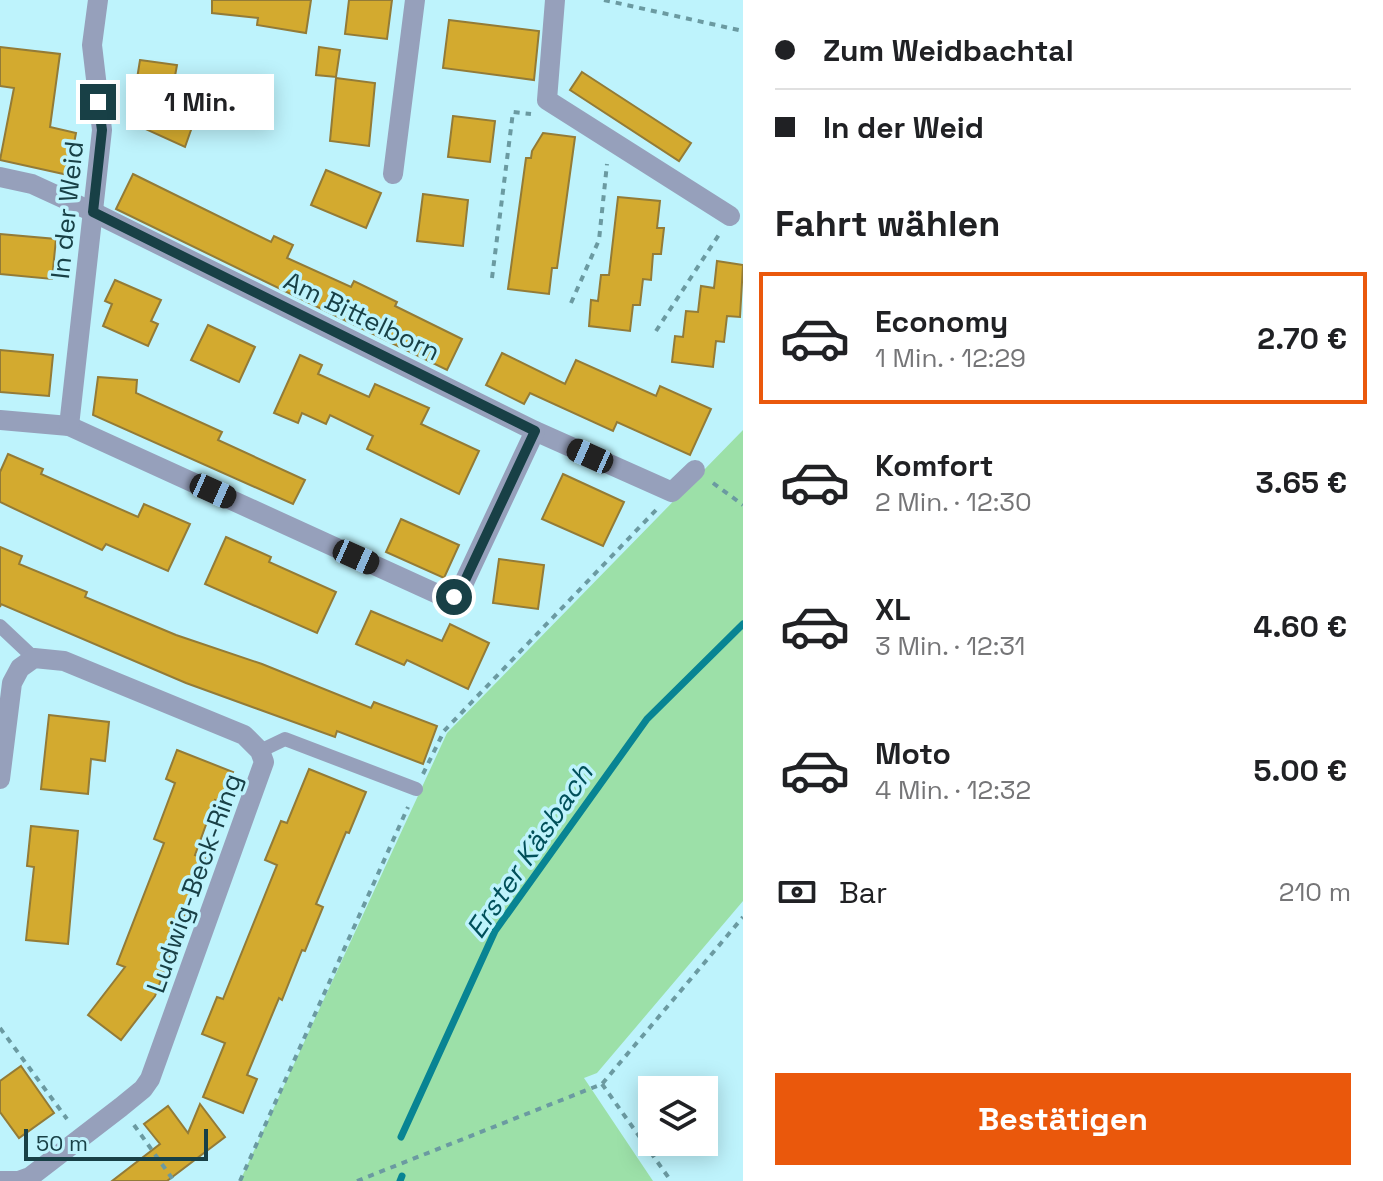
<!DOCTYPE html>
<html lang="de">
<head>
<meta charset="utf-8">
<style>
  :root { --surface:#fff; --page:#f6f6f6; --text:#202124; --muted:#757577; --line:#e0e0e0; --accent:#ea580c }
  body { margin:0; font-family:"Space Grotesk",sans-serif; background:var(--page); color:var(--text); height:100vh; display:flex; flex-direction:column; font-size:30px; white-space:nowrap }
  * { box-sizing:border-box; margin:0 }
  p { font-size:26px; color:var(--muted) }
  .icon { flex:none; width:44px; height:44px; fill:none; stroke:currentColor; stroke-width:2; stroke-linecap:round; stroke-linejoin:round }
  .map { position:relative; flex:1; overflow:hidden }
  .panel { display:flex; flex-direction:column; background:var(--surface); width:640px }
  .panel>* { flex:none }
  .guide { display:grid; align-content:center; height:176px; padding:0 32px; background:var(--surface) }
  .tools { position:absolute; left:638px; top:1076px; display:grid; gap:16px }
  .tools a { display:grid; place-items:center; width:80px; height:80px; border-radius:0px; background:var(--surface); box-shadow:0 4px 20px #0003; font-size:40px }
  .scale { position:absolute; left:24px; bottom:20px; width:184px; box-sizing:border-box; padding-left:8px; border:4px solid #184046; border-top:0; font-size:22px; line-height:28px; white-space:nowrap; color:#184046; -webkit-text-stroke:6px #bef3fc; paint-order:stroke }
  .end { position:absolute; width:36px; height:36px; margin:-18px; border:10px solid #184046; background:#fff; box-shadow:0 0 0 4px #fff }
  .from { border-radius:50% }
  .bubble { position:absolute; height:56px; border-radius:0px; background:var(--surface); box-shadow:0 4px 20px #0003; font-size:26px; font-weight:700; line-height:56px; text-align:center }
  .car { position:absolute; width:24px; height:48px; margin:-24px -12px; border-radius:10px; box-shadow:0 0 6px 2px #0007; background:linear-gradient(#222 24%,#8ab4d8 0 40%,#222 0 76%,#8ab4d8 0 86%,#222 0) }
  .guide b { display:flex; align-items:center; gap:28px; height:76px; font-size:30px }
  .guide b+b { border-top:2px solid var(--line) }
  .guide i { width:20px; height:20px; background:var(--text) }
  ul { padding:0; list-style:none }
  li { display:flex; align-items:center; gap:24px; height:132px; margin:0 16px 12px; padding:0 16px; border:4px solid transparent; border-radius:0px }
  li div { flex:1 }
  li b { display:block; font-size:30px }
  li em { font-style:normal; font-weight:700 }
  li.on { border-color:var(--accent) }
  li>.icon { width:72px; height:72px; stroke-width:1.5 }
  h2 { padding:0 32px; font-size:36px; line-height:96px }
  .pay { display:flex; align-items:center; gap:20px; height:88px; padding:0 32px; font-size:30px }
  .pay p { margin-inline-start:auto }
  .primary-button { display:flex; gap:16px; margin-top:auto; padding:16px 32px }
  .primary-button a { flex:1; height:92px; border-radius:0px; background:var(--accent); color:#fff; font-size:32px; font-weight:700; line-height:92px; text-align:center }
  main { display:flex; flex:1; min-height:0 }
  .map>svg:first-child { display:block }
  .green { fill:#9ce0a8 }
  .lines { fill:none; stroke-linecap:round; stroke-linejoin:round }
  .stream { stroke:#088493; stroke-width:7 }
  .building { fill:#d3aa2f; stroke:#937b37; stroke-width:2 }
  .path { stroke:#6b9aa1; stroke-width:4; stroke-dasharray:6 6; stroke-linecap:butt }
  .lane { stroke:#96a0bb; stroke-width:14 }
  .street { stroke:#96a0bb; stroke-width:20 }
  .route { stroke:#184046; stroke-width:10 }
  .labels { text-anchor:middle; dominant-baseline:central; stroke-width:7; stroke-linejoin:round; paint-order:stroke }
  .street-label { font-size:26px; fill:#184046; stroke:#bef3fc }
  .water-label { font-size:28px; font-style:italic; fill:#01505a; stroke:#bef3fc }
</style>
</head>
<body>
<main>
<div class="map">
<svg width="743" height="1181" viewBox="0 0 743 1181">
  <rect width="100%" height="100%" fill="#bef3fc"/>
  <!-- green -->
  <path class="green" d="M743 430V901L597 1073 584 1078 653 1181H240L447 733Z"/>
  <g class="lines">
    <!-- stream -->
    <g class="stream">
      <path d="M401 1137 495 931 647 719 743 624"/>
      <path d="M400 1181 402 1176"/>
    </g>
  </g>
  <!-- building -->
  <g class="building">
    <path d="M212 0H311L306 33 257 25 258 18 212 13Z"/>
    <path d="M349 0H392L387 39 345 34Z"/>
    <path d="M449 20 539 31 534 80 443 68Z"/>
    <path d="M0 47 60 54 50 127 76 133 68 175 0 160 14 88 0 86Z"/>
    <path d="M319 47 340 50 336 77 316 75Z"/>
    <path d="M140 60 177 65 171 98 198 110 185 147 130 122Z"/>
    <path d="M582 72 691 143 679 161 570 90Z"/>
    <path d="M336 78 375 83 369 146 330 141Z"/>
    <path d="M453 116 495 121 490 162 448 157Z"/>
    <path d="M543 133 575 137 557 268H552L549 294 508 289 526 158H531L532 151Z"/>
    <path d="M326 170 381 193 366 228 311 205Z"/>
    <path d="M133 174 271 242 274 236 293 245 287 258 351 287 354 281 397 302 395 306 462 339 447 370 116 209Z"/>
    <path d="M423 194 468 200 463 246 417 241Z"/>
    <path d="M618 197 660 201 657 228H664L661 254H653L651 280 643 279 640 305H633L630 331 589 326 591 300 598 301 601 275H609Z"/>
    <path d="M0 234 56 239 52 279 0 274Z"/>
    <path d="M717 261 743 265 740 317 727 316 724 342 716 341 713 367 672 362 675 336 683 337 686 311 698 312 701 286 714 288Z"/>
    <path d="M115 280 161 300 151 321 158 324 148 346 103 326 112 304 105 301Z"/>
    <path d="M208 325 255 347 239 382 191 360Z"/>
    <path d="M0 350 53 355 49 396 0 392Z"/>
    <path d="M502 353 565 384 576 360 656 396 660 386 711 409 690 455 617 422 613 431 530 393 524 404 486 385Z"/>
    <path d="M300 355 322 365 318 374 369 397 375 384 429 408 421 424 479 451 459 494 367 449 373 436 330 415 326 424 302 413 298 423 274 413Z"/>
    <path d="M98 377 137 380 136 393 222 432 218 440 305 480 293 504 93 415Z"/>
    <path d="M8 454 43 469 41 474 138 517 144 504 190 524 168 571 106 544 102 550 0 502V472Z"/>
    <path d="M563 474 624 502 603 546 542 519Z"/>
    <path d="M401 519 459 545 444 578 386 552Z"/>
    <path d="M226 537 271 557 269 562 336 592 317 633 205 584Z"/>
    <path d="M0 547 22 556 19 564 87 592 85 597 176 635 262 664 371 708 374 702 437 726 423 764 337 731 335 737 186 683 1 604 0 607Z"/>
    <path d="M499 559 544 565 538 609 493 603Z"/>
    <path d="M371 611 442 641 450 624 489 643 468 689 407 660 404 665 356 644Z"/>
    <path d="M49 715 109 722 105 761 91 759 88 794 41 789Z"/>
    <path d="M177 750 233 772 221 802 215 800 195 855 205 858 155 996 121 1040 88 1015 125 967 117 964 164 843 154 839 175 783 166 779Z"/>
    <path d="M309 769 366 792 349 833 346 832 316 904 323 907 305 951 302 950 282 1000 279 998 247 1075 257 1079 243 1113 203 1097 225 1043 202 1034 217 997 223 999 277 865 265 860 281 821 287 823Z"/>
    <path d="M31 826 78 831 68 944 26 940 34 867 27 866Z"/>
    <path d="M21 1066 54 1113 19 1138 0 1112V1081Z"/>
    <path d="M200 1104 225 1137 167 1181H112L160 1144 144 1124 168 1106 188 1133Z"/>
  </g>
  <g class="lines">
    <!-- path -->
    <g class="path">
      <path d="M604 0 743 31"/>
      <path d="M492 278 513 112 531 114"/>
      <path d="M571 303 599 240 607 164"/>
      <path d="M656 331 720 233"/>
      <path d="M713 483 743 505"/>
      <path d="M423 774 444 731 657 509"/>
      <path d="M0 1028 67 1119"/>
      <path d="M602 1084 671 1181"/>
      <path d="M134 1125 174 1181"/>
      <path d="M240 1181 408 807"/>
      <path d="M357 1181 602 1084 743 917"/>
    </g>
    <!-- lane -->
    <g class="lane">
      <path d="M0 626 34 658"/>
      <path d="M260 751 285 739 416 789"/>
    </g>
    <!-- street -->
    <g class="street">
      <path d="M555 0 547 100 730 216"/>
      <path d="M393 174 415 0"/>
      <path d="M0 177 32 184 93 212 535 431 672 492 695 470"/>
      <path d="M0 420 69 426 442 596 454 597 461 589 535 431"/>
      <path d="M69 426 102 130 92 45 98 0"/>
      <path d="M0 779 12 683 20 668 34 658 64 661 244 735 260 751 264 762 150 1079 143 1089 121 1107 30 1177 19 1181H0"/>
    </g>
  </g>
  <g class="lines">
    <!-- route -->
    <path class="route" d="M98 102 102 130 93 212 535 431 461 589 454 597"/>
  </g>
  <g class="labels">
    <!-- street labels -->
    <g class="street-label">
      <text transform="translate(67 210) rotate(-84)">In der Weid</text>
      <text transform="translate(362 316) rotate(26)">Am Bittelborn</text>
      <text transform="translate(194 883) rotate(-70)">Ludwig-Beck-Ring</text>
    </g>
    <!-- water labels -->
    <g class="water-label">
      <text transform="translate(529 851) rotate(-56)">Erster Käsbach</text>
    </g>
  </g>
</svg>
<div class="tools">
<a><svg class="icon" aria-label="layers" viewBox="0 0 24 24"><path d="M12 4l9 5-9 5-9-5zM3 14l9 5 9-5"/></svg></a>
</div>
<div class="scale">50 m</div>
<i class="end from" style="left:454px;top:597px"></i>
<i class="end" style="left:98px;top:102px"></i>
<div class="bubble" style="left:126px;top:74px;width:148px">1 Min.</div>
<i class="car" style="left:590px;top:456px;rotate:294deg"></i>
<i class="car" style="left:213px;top:491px;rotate:114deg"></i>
<i class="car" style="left:356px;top:557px;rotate:114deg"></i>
</div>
<section class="panel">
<div class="guide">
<b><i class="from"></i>Zum Weidbachtal</b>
<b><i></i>In der Weid</b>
</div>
<h2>Fahrt wählen</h2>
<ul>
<li class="on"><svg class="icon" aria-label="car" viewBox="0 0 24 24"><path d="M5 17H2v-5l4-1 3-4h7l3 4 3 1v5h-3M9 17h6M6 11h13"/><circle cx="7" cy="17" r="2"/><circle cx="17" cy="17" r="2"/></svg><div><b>Economy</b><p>1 Min. · 12:29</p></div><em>2.70 €</em></li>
<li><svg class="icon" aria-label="car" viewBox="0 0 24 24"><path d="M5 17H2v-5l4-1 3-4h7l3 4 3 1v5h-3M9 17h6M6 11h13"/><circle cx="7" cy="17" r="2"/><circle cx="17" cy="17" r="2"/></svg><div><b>Komfort</b><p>2 Min. · 12:30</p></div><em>3.65 €</em></li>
<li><svg class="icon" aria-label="car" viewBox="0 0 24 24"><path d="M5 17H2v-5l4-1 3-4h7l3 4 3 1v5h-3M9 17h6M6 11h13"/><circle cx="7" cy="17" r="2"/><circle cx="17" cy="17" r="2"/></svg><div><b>XL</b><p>3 Min. · 12:31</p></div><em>4.60 €</em></li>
<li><svg class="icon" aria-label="car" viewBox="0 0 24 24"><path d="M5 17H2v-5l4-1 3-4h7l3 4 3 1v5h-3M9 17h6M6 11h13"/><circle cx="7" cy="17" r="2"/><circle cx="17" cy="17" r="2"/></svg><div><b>Moto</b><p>4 Min. · 12:32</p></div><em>5.00 €</em></li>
</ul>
<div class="pay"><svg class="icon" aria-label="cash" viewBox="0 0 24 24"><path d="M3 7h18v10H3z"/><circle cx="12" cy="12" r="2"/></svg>Bar<p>210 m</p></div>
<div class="primary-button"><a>Bestätigen</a></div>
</section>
</main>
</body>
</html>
